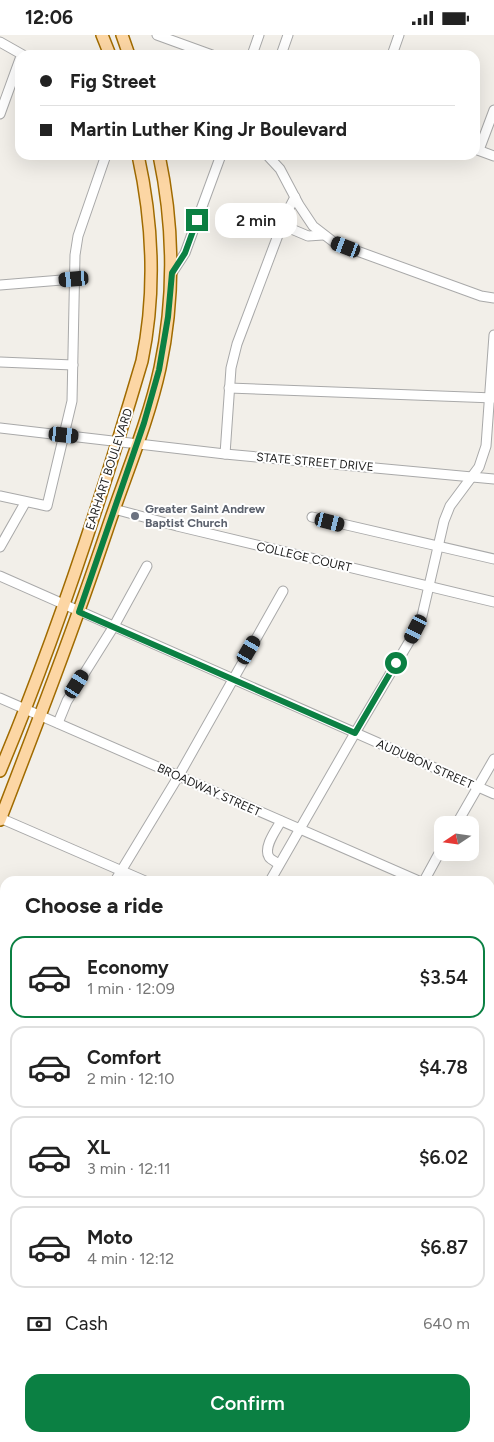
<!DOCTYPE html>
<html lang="en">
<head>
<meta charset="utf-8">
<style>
  :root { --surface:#fff; --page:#f2f2f2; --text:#222; --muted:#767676; --line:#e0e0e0; --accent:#0b8043 }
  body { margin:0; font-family:Figtree,sans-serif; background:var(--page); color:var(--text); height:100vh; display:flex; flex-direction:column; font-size:19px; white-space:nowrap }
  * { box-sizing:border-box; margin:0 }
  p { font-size:16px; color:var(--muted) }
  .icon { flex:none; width:28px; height:28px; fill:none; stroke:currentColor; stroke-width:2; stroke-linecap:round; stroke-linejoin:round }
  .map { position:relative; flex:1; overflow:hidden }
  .details { position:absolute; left:0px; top:841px; width:495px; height:566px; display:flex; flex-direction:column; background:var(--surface); border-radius:15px 15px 0 0; box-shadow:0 5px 20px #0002 }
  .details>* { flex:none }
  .hud { position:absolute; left:15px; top:15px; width:465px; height:110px; border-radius:15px; box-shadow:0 5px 20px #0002; display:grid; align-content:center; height:110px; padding:0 25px; background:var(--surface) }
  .needle { width:32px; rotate:257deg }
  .buttons { position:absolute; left:434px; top:781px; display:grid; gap:10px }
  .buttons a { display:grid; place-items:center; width:45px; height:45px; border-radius:10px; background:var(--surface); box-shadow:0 5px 20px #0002; font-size:25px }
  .end { position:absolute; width:22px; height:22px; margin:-11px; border:6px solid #0b8043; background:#fff; box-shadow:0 0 0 2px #fff }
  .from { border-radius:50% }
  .bubble { position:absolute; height:35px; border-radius:15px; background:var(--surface); box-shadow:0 5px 20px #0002; font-size:16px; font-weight:600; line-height:35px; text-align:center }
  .car { position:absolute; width:15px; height:30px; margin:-15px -8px; border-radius:6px; box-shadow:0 0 4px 1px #0007; background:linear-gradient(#222 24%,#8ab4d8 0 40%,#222 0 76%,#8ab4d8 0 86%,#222 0) }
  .hud b { display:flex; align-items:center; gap:18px; height:48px; font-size:19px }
  .hud b+b { border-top:1px solid var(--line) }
  .hud i { width:12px; height:12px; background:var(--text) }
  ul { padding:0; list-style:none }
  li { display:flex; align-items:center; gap:15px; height:82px; margin:0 10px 8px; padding:0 15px; border:2px solid var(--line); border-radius:15px }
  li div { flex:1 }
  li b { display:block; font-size:19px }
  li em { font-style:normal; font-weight:600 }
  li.selected { border-color:var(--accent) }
  li>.icon { width:45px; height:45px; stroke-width:1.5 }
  h2 { padding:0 25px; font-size:22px; line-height:60px }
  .pay { display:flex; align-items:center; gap:12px; height:55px; padding:0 25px; font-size:19px }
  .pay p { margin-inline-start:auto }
  .button { display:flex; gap:10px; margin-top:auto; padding:10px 25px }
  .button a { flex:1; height:58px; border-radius:15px; background:var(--accent); color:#fff; font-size:20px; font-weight:600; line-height:58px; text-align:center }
  .status { display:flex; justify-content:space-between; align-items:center; height:35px; padding:0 25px; background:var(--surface); direction:ltr }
  .status svg { height:14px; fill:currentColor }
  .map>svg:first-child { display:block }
  .education { fill:#ffffe5 }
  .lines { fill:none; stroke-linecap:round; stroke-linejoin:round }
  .minor-casing { stroke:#a9a9a9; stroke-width:11 }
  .major-casing { stroke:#a06b00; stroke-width:14 }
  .minor { stroke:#fff; stroke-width:9 }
  .major { stroke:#fcd6a4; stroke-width:11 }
  .route { stroke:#0b8043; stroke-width:6 }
  .worship-dot { fill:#6b7280; stroke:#fff; stroke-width:2 }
  .labels { text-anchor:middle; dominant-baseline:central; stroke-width:4; stroke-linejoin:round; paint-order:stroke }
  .street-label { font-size:12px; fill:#222; stroke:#fff }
  .worship-label { font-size:12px; font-weight:bold; fill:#5b616d; stroke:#fff; text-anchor:start }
</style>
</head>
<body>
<div class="status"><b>12:06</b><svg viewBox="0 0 49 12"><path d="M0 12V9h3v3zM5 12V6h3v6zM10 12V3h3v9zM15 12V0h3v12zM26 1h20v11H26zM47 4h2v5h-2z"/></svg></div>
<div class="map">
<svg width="494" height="1407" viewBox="0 0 494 1407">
  <rect width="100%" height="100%" fill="#f2efe9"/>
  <!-- education -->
  <path class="education" d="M5 1317V1402L246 1403 244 1407H7L0 1403V1325Z"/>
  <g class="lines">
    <!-- minor casing -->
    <g class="minor-casing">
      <g id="minor">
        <path d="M157 0 212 20"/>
        <path d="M0 7 23 20"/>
        <path d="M252 20 259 0"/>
        <path d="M281 20 288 0"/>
        <path d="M392 20 399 0"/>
        <path d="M0 79 20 24"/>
        <path d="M475 114 494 121"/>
        <path d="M479 115 494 75"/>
        <path d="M267 120 280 134 299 170 313 191 335 208 481 261 494 263"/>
        <path d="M282 190 308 201 323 200"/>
        <path d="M172 238 185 218 221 120"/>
        <path d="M0 250 74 244"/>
        <path d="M0 327 73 330"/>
        <path d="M229 353 494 363"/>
        <path d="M0 393 225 419 494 444"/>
        <path d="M225 419 231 333 237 309 286 179 295 162"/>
        <path d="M0 461 47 471 72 366 75 220 78 201 106 120"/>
        <path d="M114 474 177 491 494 567"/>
        <path d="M312 482 494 524"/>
        <path d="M0 512 25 468"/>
        <path d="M0 541 494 759"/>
        <path d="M0 663 419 846"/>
        <path d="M58 688 67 666 114 591 147 531"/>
        <path d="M0 783 145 846"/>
        <path d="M456 790 494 724"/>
        <path d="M279 829C276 827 271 825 269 822 263 812 276 795 281 786"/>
        <path d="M115 846 178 742 283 556"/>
        <path d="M270 846 355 698 409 607 422 581 444 486 450 471 479 432 486 411 494 300"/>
        <path d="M424 846 442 813"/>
        <path d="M490 878 494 880"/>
        <path d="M0 961 5 964"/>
        <path d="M490 998 494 991"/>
        <path d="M0 1050 5 1041"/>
        <path d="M490 1092 494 1093"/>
        <path d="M0 1115 5 1118"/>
        <path d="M490 1243 494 1245"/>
        <path d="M0 1256 5 1258"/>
        <path d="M490 1266 494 1259"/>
        <path d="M0 1314 5 1305"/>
        <path d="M490 1397 494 1399"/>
        <path d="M253 1404 259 1407"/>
        <path d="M409 1407 412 1402"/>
      </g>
    </g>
    <!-- major casing -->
    <g class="major-casing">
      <g id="major">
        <path d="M102 0 110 20"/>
        <path d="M122 0 129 20"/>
        <path d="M0 736C56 603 101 465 142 326 156 258 153 188 138 120"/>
        <path d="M0 785C37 689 74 593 107 495 125 441 148 388 160 333 175 262 174 191 159 120"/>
      </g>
    </g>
    <!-- minor -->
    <use href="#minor" class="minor"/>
    <!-- major -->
    <use href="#major" class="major"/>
  </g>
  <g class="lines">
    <!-- route -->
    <path class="route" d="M197 185 185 218 172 238 168 282 159 335 144 388 79 577 355 698 396 628"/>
  </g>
  <!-- markers -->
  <circle class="worship-dot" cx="135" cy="481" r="5"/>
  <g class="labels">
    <!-- street labels -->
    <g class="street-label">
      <text transform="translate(315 427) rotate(5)">STATE STREET DRIVE</text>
      <text transform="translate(109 434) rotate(-72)">EARHART BOULEVARD</text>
      <text transform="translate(304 522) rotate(13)">COLLEGE COURT</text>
      <text transform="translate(425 729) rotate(24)">AUDUBON STREET</text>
      <text transform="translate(209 755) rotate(24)">BROADWAY STREET</text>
    </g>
    <!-- worship labels -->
    <g class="worship-label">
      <text x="145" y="474">Greater Saint Andrew<tspan x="145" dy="14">Baptist Church</tspan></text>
    </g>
  </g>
</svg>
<div class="buttons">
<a><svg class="needle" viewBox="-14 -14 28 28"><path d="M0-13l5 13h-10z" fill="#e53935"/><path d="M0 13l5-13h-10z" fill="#767676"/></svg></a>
</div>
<i class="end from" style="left:396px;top:628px"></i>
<i class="end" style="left:197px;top:185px"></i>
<div class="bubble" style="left:215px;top:168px;width:82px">2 min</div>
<i class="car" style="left:346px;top:212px;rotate:291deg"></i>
<i class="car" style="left:74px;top:244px;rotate:265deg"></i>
<i class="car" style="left:64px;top:400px;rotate:96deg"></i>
<i class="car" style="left:330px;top:487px;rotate:104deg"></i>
<i class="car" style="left:416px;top:594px;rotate:207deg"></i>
<i class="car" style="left:249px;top:615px;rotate:30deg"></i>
<i class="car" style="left:77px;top:649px;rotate:32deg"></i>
<div class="hud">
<b><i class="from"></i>Fig Street</b>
<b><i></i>Martin Luther King Jr Boulevard</b>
</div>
<section class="details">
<h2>Choose a ride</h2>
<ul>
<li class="selected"><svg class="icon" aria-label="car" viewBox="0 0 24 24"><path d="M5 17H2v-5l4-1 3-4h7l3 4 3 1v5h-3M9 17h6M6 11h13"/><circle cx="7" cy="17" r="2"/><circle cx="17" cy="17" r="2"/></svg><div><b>Economy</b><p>1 min · 12:09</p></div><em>$3.54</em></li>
<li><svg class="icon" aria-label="car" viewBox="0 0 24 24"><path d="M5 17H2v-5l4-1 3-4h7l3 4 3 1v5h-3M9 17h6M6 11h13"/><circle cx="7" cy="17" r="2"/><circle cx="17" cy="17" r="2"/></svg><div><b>Comfort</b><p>2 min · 12:10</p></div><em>$4.78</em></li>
<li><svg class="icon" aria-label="car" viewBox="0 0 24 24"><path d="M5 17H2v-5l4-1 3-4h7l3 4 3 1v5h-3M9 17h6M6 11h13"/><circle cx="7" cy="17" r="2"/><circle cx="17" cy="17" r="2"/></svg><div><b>XL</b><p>3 min · 12:11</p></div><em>$6.02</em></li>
<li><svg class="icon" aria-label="car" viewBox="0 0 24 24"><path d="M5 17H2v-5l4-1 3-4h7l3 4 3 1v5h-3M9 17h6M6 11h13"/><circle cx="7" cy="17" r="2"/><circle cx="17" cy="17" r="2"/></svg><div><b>Moto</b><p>4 min · 12:12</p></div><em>$6.87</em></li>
</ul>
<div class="pay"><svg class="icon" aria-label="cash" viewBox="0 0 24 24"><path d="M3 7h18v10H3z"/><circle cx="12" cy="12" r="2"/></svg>Cash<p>640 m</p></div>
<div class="button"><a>Confirm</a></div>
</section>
</div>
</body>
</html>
